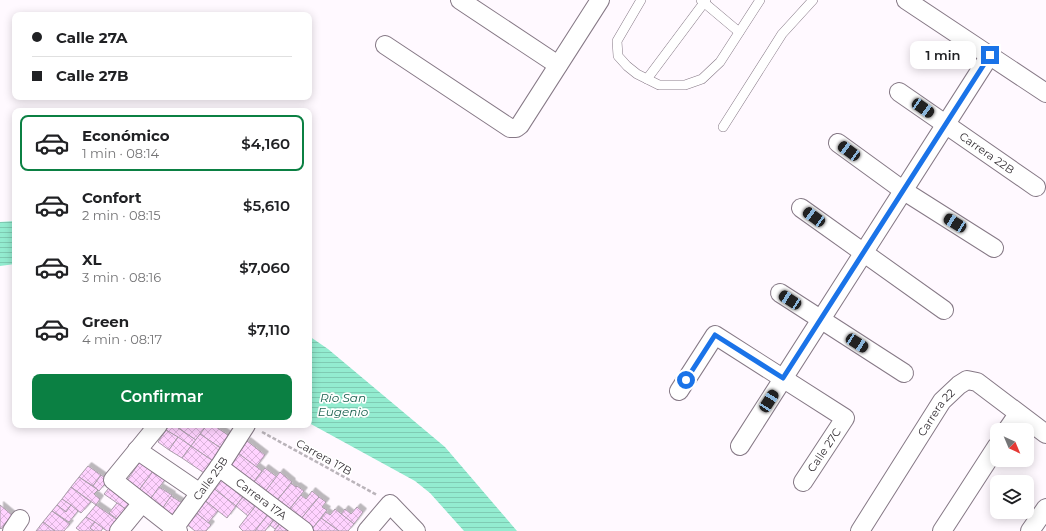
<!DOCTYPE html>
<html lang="es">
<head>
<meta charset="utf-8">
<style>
  :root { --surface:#fff; --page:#f2f2f2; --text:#202124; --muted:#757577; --line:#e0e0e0; --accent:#0b8043 }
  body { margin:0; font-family:Montserrat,sans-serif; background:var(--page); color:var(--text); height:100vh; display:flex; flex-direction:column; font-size:15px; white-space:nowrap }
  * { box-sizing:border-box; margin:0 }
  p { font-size:13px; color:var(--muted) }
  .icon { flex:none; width:22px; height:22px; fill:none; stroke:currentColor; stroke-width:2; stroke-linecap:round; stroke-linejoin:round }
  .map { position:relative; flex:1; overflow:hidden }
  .sheet { position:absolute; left:12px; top:108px; width:300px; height:320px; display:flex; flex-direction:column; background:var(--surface); border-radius:8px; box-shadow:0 2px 10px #0003 }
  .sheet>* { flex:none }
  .guide { position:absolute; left:12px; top:12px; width:300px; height:88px; border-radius:8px; box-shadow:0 2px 10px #0003; display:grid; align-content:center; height:88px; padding:0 20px; background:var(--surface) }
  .needle { width:26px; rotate:136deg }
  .tools { position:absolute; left:990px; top:423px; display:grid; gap:8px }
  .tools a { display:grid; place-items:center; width:44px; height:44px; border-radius:8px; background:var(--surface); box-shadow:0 2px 10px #0003; font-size:20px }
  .end { position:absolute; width:18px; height:18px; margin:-9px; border:5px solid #1a73e8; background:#fff; box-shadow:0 0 0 2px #fff }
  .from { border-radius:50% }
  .bubble { position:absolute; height:28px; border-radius:8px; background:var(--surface); box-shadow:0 2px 10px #0003; font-size:13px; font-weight:600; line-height:28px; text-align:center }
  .car { position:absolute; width:12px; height:24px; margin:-12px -6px; border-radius:5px; box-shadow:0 0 3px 1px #0007; background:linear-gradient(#222 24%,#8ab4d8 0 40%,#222 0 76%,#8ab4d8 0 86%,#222 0) }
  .guide b { display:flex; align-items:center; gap:14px; height:38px; font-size:15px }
  .guide b+b { border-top:1px solid var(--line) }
  .guide i { width:10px; height:10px; background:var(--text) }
  ul { padding:7px 0 0; list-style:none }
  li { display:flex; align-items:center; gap:12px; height:56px; margin:0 8px 6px; padding:0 12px; border:2px solid transparent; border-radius:8px }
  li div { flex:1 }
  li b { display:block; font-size:15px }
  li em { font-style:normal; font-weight:600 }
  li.on { border-color:var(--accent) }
  li>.icon { width:36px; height:36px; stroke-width:1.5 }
  .action { display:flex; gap:8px; margin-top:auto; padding:8px 20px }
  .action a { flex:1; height:46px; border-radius:8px; background:var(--accent); color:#fff; font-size:16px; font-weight:600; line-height:46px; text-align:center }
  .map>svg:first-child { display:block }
  .water { fill:url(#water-rules) }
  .building { fill:url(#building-cross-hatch); stroke:#aa9daa; filter:url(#shadow) }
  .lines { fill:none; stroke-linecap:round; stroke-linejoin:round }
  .lane-casing { stroke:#867986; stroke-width:10 }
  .street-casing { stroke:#867986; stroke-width:20 }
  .path { stroke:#bab4ba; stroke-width:2.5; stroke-dasharray:4 2; stroke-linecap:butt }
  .lane { stroke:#fff; stroke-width:9 }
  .street { stroke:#fff; stroke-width:18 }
  .route { stroke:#1a73e8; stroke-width:5 }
  .labels { text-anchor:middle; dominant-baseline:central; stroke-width:3.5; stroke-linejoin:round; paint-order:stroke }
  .street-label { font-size:11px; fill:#322d32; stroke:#fff }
  .water-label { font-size:12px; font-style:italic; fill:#1b6250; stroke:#fff }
</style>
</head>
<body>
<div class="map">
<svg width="1046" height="531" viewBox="0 0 1046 531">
  <defs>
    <pattern id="water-rules" width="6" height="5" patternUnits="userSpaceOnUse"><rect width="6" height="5" fill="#93ecd0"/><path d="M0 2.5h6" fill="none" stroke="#7fcbb3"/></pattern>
    <pattern id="building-cross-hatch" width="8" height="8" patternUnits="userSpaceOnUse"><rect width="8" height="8" fill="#ffd3ff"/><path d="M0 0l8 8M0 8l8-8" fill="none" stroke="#dbb5db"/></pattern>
    <filter id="shadow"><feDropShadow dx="3.5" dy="-3.5" stdDeviation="0" flood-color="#0004"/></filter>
  </defs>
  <rect width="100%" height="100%" fill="#fff9ff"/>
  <!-- water -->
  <g class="water">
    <path d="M15 221V264L0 266V222Z"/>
    <path d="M309 336 328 349 445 447 517 531H464L430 493 415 481 309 423Z"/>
  </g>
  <!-- building -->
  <g class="building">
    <path d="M170 425H174L196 440 191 446 166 430Z"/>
    <path d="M174 425H207L196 440Z"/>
    <path d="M207 425H213L234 439 225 451 200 434Z"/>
    <path d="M166 430 178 437 169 450 158 442Z"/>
    <path d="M200 434 225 451 216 463 191 446Z"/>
    <path d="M178 437 191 446 182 458 169 450Z"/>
    <path d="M247 441 265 455 256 467 238 453Z"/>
    <path d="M191 446 216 463 207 475 182 458Z"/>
    <path d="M238 453 262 471 252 484 229 465Z"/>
    <path d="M140 462 154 470 136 494 122 487Z"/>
    <path d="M88 466 101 475 93 486 79 477Z"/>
    <path d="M265 468 277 477 264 493 252 484Z"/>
    <path d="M154 470 167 477 149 501 136 494Z"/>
    <path d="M280 472 292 482 276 502 264 493Z"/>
    <path d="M101 475 108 480 99 491 93 486Z"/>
    <path d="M221 476 245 494 236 506 212 487Z"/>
    <path d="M79 477 98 490 94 494 100 499 96 505 71 487Z"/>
    <path d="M113 483 138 501 130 512 104 494Z"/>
    <path d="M291 483 296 487 297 486 304 491 288 511 276 502Z"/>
    <path d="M71 487 91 502 81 513 62 499Z"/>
    <path d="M159 487 172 495 162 509 149 501Z"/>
    <path d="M212 487 236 506 227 518 203 499Z"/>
    <path d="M312 491 319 497 300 520 288 511 301 495 306 499Z"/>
    <path d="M245 494 257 504 248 516 236 506Z"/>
    <path d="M171 496 184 504 175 516 162 509Z"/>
    <path d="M319 497 326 502 322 507 327 510 312 529 300 520Z"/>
    <path d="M62 499 71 505 66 512 57 505Z"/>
    <path d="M203 499 218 511 208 523 194 511Z"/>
    <path d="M117 503 130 512 121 522 109 513Z"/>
    <path d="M257 504 269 513 255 531H243L239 527Z"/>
    <path d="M0 505 12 515 1 529 0 528Z"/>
    <path d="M57 505 66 512 71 505 78 511 69 522 52 511Z"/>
    <path d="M96 505 119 521 114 531H107L86 517Z"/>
    <path d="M357 507 363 512 354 524 341 514 345 509 351 514Z"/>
    <path d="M335 509 354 524 348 531H339L321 518 326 512 330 515Z"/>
    <path d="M52 511 70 524 64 531H55L43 522Z"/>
    <path d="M194 511 211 525 206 531H195L185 523Z"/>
    <path d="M269 513 275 518 265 531H255Z"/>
    <path d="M86 517 95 522 90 528 94 531H80L76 528Z"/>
    <path d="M275 518 281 522 275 529 270 525Z"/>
    <path d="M321 518 339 531H314L312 529Z"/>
    <path d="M43 522 55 531H36Z"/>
    <path d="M95 522 103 528 101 531H94L90 528Z"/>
    <path d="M281 522 292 531H274Z"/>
  </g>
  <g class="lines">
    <!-- lane casing -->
    <g class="lane-casing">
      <g id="lane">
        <path d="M641 0 617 41 618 56 627 66 637 74 659 85H685L702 79 720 62 760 0"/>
        <path d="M701 0 739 32"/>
        <path d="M647 79 706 0"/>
        <path d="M723 127 782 34 813 0"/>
      </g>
    </g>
    <!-- street casing -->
    <g class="street-casing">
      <g id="street">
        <path d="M460 0 558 65"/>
        <path d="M906 0 1046 93"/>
        <path d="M385 45 510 128H516L520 125 600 0"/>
        <path id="s1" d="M899 92 1036 187"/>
        <path d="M838 143 904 191 994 248"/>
        <path d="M801 208 944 310"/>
        <path d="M780 293 904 373"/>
        <path d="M679 391 715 335 845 418 803 482"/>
        <path d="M158 425 113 480 178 531"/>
        <path d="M1007 430 1018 414"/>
        <path d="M740 446 990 55"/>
        <path d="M137 450 200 493"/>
        <path id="s2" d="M219 467 304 531"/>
        <path d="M12 531 20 519"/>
        <path d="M119 531 142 503"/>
        <path id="s3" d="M172 531 219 467 246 425"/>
        <path d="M367 531 390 504 416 531"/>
        <path id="s4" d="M860 531 942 401 959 385 967 380 977 382 1046 434"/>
        <path d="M942 531 997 446"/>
        <path d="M1030 531 1046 508"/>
      </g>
    </g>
    <!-- path -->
    <path class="path" d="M262 432 377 495"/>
    <!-- lane -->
    <use href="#lane" class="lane"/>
    <!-- street -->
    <use href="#street" class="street"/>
  </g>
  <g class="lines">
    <!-- route -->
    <path class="route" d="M686 380 715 335 783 378 990 55"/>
  </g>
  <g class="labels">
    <!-- street labels -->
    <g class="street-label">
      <text stroke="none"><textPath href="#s1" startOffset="107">Carrera 22B</textPath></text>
      <text stroke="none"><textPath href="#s4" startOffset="141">Carrera 22</textPath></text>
      <text transform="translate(824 450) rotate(-56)">Calle 27C</text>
      <text transform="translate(324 457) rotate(29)">Carrera 17B</text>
      <text stroke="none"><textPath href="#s3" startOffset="65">Calle 25B</textPath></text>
      <text stroke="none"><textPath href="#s2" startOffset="53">Carrera 17A</textPath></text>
    </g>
    <!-- water labels -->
    <g class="water-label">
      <text x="343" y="397">Río San<tspan x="343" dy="14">Eugenio</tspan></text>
    </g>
  </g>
</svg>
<div class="tools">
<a><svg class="needle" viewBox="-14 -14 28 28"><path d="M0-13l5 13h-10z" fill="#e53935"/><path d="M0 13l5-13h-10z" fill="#757577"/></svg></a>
<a><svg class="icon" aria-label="layers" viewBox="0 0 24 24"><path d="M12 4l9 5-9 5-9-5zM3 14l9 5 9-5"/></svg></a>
</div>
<i class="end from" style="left:686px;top:380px"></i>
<i class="end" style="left:990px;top:55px"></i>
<div class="bubble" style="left:910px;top:41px;width:66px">1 min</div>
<i class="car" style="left:923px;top:108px;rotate:125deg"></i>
<i class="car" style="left:849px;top:151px;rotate:306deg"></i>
<i class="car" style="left:814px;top:217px;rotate:306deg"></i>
<i class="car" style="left:955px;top:223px;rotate:302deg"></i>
<i class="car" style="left:790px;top:300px;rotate:303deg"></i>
<i class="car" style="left:857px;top:343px;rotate:123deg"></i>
<i class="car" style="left:769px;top:401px;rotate:33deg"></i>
<div class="guide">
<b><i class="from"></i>Calle 27A</b>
<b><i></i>Calle 27B</b>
</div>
<section class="sheet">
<ul>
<li class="on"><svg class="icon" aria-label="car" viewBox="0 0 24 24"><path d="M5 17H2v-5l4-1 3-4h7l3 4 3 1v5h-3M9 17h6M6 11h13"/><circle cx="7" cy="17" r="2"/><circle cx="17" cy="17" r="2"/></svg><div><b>Económico</b><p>1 min · 08:14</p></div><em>$4,160</em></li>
<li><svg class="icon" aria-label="car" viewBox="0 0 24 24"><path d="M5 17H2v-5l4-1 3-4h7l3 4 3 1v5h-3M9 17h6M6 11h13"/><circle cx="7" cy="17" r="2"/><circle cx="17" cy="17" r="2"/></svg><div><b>Confort</b><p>2 min · 08:15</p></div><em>$5,610</em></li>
<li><svg class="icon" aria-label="car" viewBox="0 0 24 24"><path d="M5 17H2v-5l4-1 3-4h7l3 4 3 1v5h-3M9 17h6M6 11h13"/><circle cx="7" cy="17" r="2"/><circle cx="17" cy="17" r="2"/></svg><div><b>XL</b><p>3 min · 08:16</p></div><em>$7,060</em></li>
<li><svg class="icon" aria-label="car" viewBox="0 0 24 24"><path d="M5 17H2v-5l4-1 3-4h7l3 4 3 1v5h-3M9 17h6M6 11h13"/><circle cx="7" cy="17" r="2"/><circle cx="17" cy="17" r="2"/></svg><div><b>Green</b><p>4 min · 08:17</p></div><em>$7,110</em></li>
</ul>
<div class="action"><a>Confirmar</a></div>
</section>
</div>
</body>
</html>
